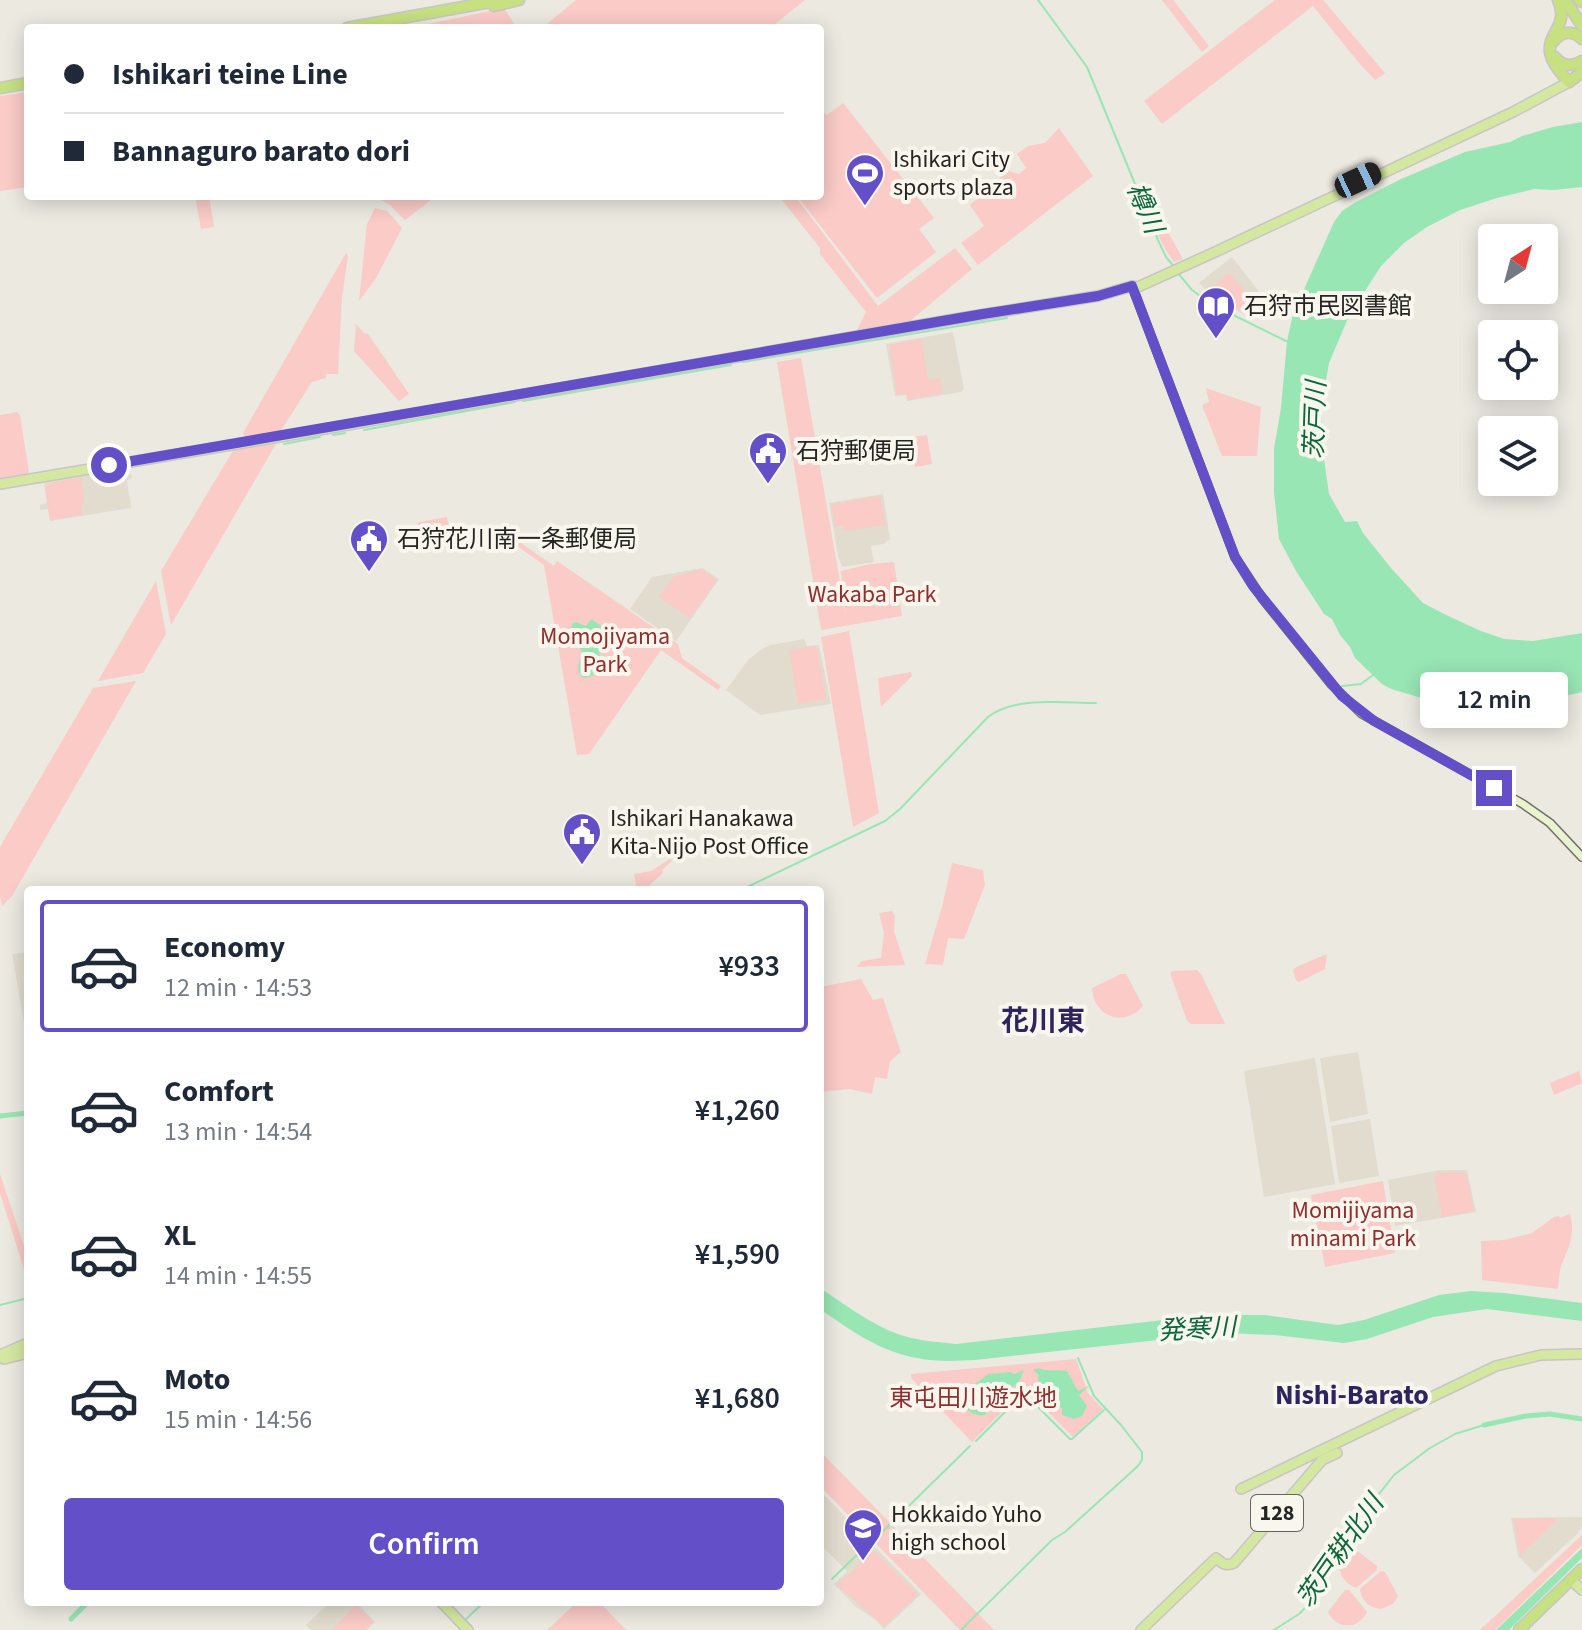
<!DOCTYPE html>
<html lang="en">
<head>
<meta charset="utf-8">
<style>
  :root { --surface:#fff; --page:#f2f2f3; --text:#1f2937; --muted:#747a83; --line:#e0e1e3; --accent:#634fc7 }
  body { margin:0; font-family:"Source Sans 3","Noto Sans JP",sans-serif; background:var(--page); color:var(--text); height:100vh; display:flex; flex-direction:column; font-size:30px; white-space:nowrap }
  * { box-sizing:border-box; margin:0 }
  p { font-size:26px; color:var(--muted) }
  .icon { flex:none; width:44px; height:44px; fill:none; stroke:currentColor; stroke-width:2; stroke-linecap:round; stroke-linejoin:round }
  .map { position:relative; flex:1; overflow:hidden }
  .drawer { position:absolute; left:24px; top:886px; width:800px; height:720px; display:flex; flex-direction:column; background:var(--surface); border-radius:8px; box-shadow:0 4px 20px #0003 }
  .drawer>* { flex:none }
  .banner { position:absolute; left:24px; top:24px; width:800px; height:176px; border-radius:8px; box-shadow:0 4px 20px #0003; display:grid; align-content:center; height:176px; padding:0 40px; background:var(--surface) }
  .needle { width:52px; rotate:36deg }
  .controls { position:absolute; left:1478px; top:224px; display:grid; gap:16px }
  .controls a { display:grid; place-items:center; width:80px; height:80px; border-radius:8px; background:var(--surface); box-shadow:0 4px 20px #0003; font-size:40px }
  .end { position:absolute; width:36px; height:36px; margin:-18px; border:10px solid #634fc7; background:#fff; box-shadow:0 0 0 4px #fff }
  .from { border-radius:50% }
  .bubble { position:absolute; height:56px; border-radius:8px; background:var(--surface); box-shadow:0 4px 20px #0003; font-size:26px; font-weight:600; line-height:56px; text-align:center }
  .car { position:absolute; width:24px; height:48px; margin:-24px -12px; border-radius:10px; box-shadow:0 0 6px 2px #0007; background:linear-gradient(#222 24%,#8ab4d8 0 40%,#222 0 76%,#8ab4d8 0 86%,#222 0) }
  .banner b { display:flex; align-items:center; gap:28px; height:76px; font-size:30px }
  .banner b+b { border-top:2px solid var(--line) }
  .banner i { width:20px; height:20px; background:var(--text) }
  ul { padding:14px 0 0; list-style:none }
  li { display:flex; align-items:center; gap:24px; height:132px; margin:0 16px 12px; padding:0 24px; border:4px solid transparent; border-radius:8px }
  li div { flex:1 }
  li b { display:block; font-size:30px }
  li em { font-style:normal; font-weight:600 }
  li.active { border-color:var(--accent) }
  li>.icon { width:72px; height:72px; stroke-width:1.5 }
  .button { display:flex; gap:16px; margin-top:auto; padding:16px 40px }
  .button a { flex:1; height:92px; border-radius:8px; background:var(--accent); color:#fff; font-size:32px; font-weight:600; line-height:92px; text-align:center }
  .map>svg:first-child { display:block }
  .built { fill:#e1dcce }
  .green { fill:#facbc7 }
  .water { fill:#99e6b5 }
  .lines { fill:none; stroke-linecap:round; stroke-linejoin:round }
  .stream { stroke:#99e6b5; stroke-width:2 }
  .river { stroke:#99e6b5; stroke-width:5 }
  .secondary-casing { stroke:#716f68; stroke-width:10 }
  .primary-casing { stroke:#c7c6c6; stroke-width:12 }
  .trunk-casing { stroke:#c7c6c6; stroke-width:13 }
  .secondary { stroke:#e9f3d0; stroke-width:7 }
  .primary { stroke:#d4e8a1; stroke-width:9 }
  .trunk { stroke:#c6e082; stroke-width:10 }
  .route { stroke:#634fc7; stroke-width:10 }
  .labels { text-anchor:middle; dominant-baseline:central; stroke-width:8; stroke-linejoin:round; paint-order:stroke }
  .shield { fill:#f9f6ee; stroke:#656460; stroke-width:2 }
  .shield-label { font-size:22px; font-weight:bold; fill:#262523 }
  .poi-label { font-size:24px; fill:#262523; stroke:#f9f6ee; text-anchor:start }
  .park-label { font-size:24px; fill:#912f2f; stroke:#f9f6ee }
  .water-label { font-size:26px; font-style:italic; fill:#0c663b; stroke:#f9f6ee }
  .quarter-label { font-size:28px; font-weight:bold; fill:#2e2560; stroke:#f9f6ee }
</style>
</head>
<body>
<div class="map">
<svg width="1582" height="1630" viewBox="0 0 1582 1630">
  <rect width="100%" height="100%" fill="#ece9e1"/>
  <!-- built -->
  <g class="built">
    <path d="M1232 257 1264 298 1255 306 1251 303 1247 309 1251 312 1248 317 1210 294 1199 283Z"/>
    <path d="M953 332 964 389 961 392 907 401 906 395 895 396 886 344Z"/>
    <path d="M129 467 132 479 127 480 131 508 50 521 48 509 40 510V505L47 503 44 483Z"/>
    <path d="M883 494 890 539 883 544 871 546 874 562 842 567 838 556 829 503Z"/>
    <path d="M702 568 719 579 676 641 630 609 652 577Z"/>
    <path d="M804 639 807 646 819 645 831 704 760 715 726 690 748 660 762 649 771 645Z"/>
    <path d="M28 952V1045L12 954Z"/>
    <path d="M1358 1052 1368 1114 1330 1122 1320 1058Z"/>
    <path d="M1315 1058 1335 1184 1264 1197 1244 1071Z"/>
    <path d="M1370 1119 1379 1176 1339 1183 1331 1126Z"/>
    <path d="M1440 1170H1467L1476 1212 1395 1226 1388 1180Z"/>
    <path d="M820 1491 921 1594 884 1629 876 1620 855 1606 834 1584 847 1571 824 1548 820 1552Z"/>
    <path d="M1582 1517V1527L1576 1535 1535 1573 1518 1556 1511 1518Z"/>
    <path d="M330 1602H356L375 1622 367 1630H311L306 1625Z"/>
  </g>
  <!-- green -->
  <g class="green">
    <path d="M576 0H805L770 28H542Z"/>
    <path d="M1162 0H1173L1209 46 1202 52Z"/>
    <path d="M1275 0H1323L1385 73 1375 80 1359 63 1313 6 1162 124 1144 101Z"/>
    <path d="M504 8 517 28H409Z"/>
    <path d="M28 92V187L0 191V96Z"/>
    <path d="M843 103 934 218 919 229 936 252 877 298 797 196H820V109L827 115Z"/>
    <path d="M1059 128 1093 176 978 265 961 243 984 226 970 205 1008 171 1019 174 1026 168 1017 154 1028 146 1045 143Z"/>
    <path d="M1151 187 1169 234 1183 259 1174 262C1159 243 1150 216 1143 193Z"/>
    <path d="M195 196H209L214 227 201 229Z"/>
    <path d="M381 196H436L405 220 390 205 379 199Z"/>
    <path d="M779 196H795L878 306 955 248 972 269 910 321 857 330 866 312 820 254V248Z"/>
    <path d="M375 208 387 211 402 228 376 278 359 301 367 224Z"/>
    <path d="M346 253 348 256 342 297 338 374H326V378L312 382 280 432 246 438 243 433Z"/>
    <path d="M1229 273 1244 289 1242 292 1250 301 1243 312 1209 290Z"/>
    <path d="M356 324 364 333 368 334 409 394 399 401 354 351Z"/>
    <path d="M919 339 922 342 928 380 940 378 942 393 908 400 907 394 897 395 889 345Z"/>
    <path d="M801 358 846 616 841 571 870 564 894 562 902 616 821 630 777 362Z"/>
    <path d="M1206 388 1261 407 1257 456H1222L1202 405 1209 402Z"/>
    <path d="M17 412 20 415 29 473 27 476 0 480V415Z"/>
    <path d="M927 435 932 464 915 467 911 437Z"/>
    <path d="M277 442 171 625 161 571 234 449Z"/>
    <path d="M81 477 84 502 81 505 82 515 50 520 45 487 47 484Z"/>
    <path d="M880 496 885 525 844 531 843 526 835 527 831 504Z"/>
    <path d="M447 517 450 531 420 535 418 522Z"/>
    <path d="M512 537 554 566 557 561 678 644 682 658 721 686 718 690 661 650 589 754 577 755 544 565 510 541Z"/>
    <path d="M701 569 717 580 690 618 659 597 673 577Z"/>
    <path d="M156 581 166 634 143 673 98 681Z"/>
    <path d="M849 631 879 813 853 827 821 637Z"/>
    <path d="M814 646 817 648 826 699 798 704 789 650Z"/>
    <path d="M911 672 912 676 881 707 878 678Z"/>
    <path d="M136 681 12 896 2 906 0 895V847L93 688Z"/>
    <path d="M670 859 672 861 662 870 663 873 644 890H637L634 874 651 871Z"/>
    <path d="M952 863 983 870 985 885 964 939 948 938 943 965 925 964 942 907Z"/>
    <path d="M892 911 895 917 894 931 905 965 857 967 862 961 881 958 884 933 879 913Z"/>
    <path d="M1327 954 1325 969 1299 982 1296 980 1293 970 1296 967Z"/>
    <path d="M1197 970 1201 974 1225 1024H1191L1187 1021 1170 973 1173 971Z"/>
    <path d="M1121 974H1126L1143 1006C1123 1028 1094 1017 1092 988Z"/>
    <path d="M861 979 873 1000 883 998 901 1052 890 1061 887 1079 875 1077 872 1094 850 1089 820 1092V987Z"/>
    <path d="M1579 1071 1582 1083 1554 1095 1550 1083Z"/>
    <path d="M1448 1172 1466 1173 1474 1211 1442 1217 1434 1175Z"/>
    <path d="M0 1174 28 1258V1282L0 1193Z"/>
    <path d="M1383 1181 1395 1253 1325 1267 1311 1195Z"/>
    <path d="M1570 1214C1575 1232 1570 1245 1563 1261 1559 1269 1559 1280 1558 1289L1482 1280 1481 1241 1504 1240 1532 1233 1554 1217 1559 1216 1560 1218Z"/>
    <path d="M1076 1359 1088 1393 1103 1409 1073 1437 1025 1389 972 1442 911 1378V1374Z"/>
    <path d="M820 1451 994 1630H960L820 1486Z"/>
    <path d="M1554 1518 1555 1522 1520 1555 1513 1519Z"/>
    <path d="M1582 1535V1545L1495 1630H1480Z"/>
    <path d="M1355 1549 1377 1566V1570L1356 1588C1335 1578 1334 1560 1355 1549Z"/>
    <path d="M874 1551 918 1595 884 1626 837 1585Z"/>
    <path d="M1381 1571 1385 1572 1398 1596 1393 1604 1381 1609C1369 1608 1362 1601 1360 1589Z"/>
    <path d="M1345 1590H1349L1367 1612C1358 1630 1337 1630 1328 1612Z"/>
    <path d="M577 1602H599L626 1630H547Z"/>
    <path d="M357 1605 373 1622 365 1630H331Z"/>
  </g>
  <!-- water -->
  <g class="water">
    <path d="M1582 122V187L1554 190 1534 189 1497 198 1460 210 1427 227 1404 243 1381 266 1349 316 1329 363 1321 408 1322 445 1329 494 1345 522 1357 521 1363 533 1391 568 1423 603 1446 615 1481 631 1504 639 1533 641 1582 633V692C1573 694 1565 696 1556 697 1534 699 1511 697 1492 709L1487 706 1418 697 1391 689 1382 684 1355 658 1350 647 1340 635 1332 619 1324 614 1296 571 1279 539 1274 492V449L1281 408 1287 341 1293 314 1334 222 1342 211 1354 203 1401 179 1465 152 1510 142 1522 136 1553 127Z"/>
    <path d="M591 619 609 631 610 640 600 650C597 665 605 674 584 678 573 671 581 660 582 651L574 642V634L571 627 573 623 576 622 586 626Z"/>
    <path d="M820 1288C846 1305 874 1327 904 1336 921 1341 938 1342 956 1344L1206 1315H1265L1338 1325 1364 1320 1439 1295 1471 1291 1504 1293 1582 1303V1321L1487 1309 1433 1317 1367 1339 1344 1343 1275 1335 1223 1333 975 1360C956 1361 936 1362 917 1358 881 1352 850 1330 820 1309Z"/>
    <path d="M1039 1368C1045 1372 1058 1369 1067 1371L1078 1391 1089 1386 1079 1395 1087 1406 1082 1416 1074 1419 1062 1415V1408L1052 1402 1050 1395C1037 1389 1039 1388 1038 1374L1033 1370Z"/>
    <path d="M1024 1370 1019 1382 996 1400 985 1415C973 1417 966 1409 958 1401L957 1392 960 1390 970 1388 988 1374 1010 1372 1014 1374Z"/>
    <path d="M1582 1548V1558L1509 1630H1496Z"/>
  </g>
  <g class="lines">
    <!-- stream -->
    <g class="stream">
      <path d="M1038 0 1087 67 1158 240 1166 257 1175 268"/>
      <path d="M1178 273 1192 290 1211 304 1286 341"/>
      <path d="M743 362 1007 318"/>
      <path d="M523 401 731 365"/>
      <path d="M364 430 515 402"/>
      <path d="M333 435 345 433"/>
      <path d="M284 444 320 437"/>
      <path d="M1342 686 1361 684 1373 675"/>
      <path d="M741 890 885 821 900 809 988 717C1015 696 1063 703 1096 703"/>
      <path d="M0 1305 28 1298"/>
      <path d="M976 1441 1024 1393 1070 1439H1072L1104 1410"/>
      <path d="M874 1540 970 1446"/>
      <path d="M832 1579 865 1547"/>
      <path d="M820 1592 823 1589"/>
      <path d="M464 1621 484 1602"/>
      <path d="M961 1630 1052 1540 1065 1532 1138 1466 1142 1460V1452L1121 1425 1094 1396 1078 1358"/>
      <path d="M1274 1630 1299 1614 1306 1607 1321 1577 1352 1528 1394 1475 1430 1448 1455 1434 1484 1425"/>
    </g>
    <!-- river -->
    <g class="river">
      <path d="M0 1116 28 1113"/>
      <path d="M1484 1425 1526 1416 1550 1414 1582 1419"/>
      <path d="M71 1619 88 1602"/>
    </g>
    <!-- secondary casing -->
    <g class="secondary-casing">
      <path id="secondary" d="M1132 286 1235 557 1262 598 1332 685 1362 714 1523 804 1550 823 1582 857"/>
    </g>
    <!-- primary casing -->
    <g class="primary-casing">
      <g id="primary">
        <path d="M0 484 285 436 955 319 1098 296 1132 286 1138 287 1215 252 1513 112 1569 82"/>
        <path d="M0 1355 28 1343"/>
        <path d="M4 1359 28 1353"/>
        <path d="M1241 1489 1496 1366 1541 1355 1582 1354"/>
        <path d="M1571 1580 1582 1590"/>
        <path d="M441 1602 468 1630"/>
        <path d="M1141 1630 1216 1558C1222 1563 1226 1567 1234 1563L1322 1460 1337 1453"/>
      </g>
    </g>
    <!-- trunk casing -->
    <g class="trunk-casing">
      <g id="trunk">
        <path d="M1558 0C1574 36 1524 36 1569 82"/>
        <path d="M1565 0 1582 26"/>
        <path d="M1579 0 1582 2"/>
        <path d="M494 6 519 0"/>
        <path d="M347 28 501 0"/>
        <path d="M1554 41C1562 31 1573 30 1582 39"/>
        <path d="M1555 57C1564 67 1571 67 1582 61"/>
        <path d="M1569 82 1582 72"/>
        <path d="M0 88 28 83"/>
        <path d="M1519 1630 1582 1569"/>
      </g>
    </g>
    <!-- secondary -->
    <use href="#secondary" class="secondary"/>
    <!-- primary -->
    <use href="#primary" class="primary"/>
    <!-- trunk -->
    <use href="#trunk" class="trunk"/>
  </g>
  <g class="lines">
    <!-- route -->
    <path class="route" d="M109 465 983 314 1098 296 1132 286 1224 528 1235 557 1253 586 1342 696 1374 721 1494 788"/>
  </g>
  <!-- icons -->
  <defs>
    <g id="stadium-pin" transform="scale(2)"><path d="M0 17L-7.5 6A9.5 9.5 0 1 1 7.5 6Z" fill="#634fc7" stroke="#f9f6ee"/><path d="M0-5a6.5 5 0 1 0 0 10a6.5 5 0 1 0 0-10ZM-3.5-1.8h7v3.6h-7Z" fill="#fff"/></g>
    <g id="library-pin" transform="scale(2)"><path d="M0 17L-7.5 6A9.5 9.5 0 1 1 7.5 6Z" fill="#634fc7" stroke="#f9f6ee"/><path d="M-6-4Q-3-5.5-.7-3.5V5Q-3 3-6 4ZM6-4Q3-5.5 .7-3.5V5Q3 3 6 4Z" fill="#fff"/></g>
    <g id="civic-pin" transform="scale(2)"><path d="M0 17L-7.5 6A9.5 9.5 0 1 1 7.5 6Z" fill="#634fc7" stroke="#f9f6ee"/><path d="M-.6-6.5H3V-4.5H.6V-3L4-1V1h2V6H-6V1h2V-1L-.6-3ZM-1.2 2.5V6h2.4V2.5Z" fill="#fff"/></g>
    <g id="school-pin" transform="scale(2)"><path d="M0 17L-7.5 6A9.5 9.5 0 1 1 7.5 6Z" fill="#634fc7" stroke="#f9f6ee"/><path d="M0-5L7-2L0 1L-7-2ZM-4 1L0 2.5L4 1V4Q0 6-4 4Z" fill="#fff"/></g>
  </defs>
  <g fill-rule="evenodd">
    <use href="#stadium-pin" x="865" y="173"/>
    <use href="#library-pin" x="1216" y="306"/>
    <use href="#civic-pin" x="768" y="451"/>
    <use href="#civic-pin" x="369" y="539"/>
    <use href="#civic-pin" x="582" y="832"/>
    <use href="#school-pin" x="863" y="1528"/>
  </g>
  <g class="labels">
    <!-- shield labels -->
    <rect class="shield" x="1251" y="1495" width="52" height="36" rx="6"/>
    <g class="shield-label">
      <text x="1277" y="1513">128</text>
    </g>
    <!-- poi labels -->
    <g class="poi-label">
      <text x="893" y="159">Ishikari City<tspan x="893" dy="28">sports plaza</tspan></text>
      <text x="1244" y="306">石狩市民図書館</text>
      <text x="796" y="451">石狩郵便局</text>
      <text x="397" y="539">石狩花川南一条郵便局</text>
      <text x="610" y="818">Ishikari Hanakawa<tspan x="610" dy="28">Kita-Nijo Post Office</tspan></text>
      <text x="891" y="1514">Hokkaido Yuho<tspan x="891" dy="28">high school</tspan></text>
    </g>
    <!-- park labels -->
    <g class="park-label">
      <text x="872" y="594">Wakaba Park</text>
      <text x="605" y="636">Momojiyama<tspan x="605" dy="28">Park</tspan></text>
      <text x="1353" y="1210">Momijiyama<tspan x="1353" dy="28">minami Park</tspan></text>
      <text x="973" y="1398">東屯田川遊水地</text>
    </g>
    <!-- water labels -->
    <g class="water-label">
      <text transform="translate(1145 208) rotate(67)">樽川</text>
      <text transform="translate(1315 420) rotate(-88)">茨戸川</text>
      <text transform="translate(1197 1329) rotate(-3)">発寒川</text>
      <text transform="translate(1340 1551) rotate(-55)">茨戸耕北川</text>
    </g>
    <!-- quarter labels -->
    <g class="quarter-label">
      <text x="1043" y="1021">花川東</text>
      <text x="1352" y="1395">Nishi-Barato</text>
    </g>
  </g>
</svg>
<div class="controls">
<a><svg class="needle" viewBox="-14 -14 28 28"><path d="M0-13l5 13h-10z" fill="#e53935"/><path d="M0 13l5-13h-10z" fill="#747a83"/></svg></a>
<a><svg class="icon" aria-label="locate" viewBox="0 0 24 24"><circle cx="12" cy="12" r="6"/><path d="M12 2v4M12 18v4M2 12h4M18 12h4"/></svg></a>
<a><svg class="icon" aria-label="layers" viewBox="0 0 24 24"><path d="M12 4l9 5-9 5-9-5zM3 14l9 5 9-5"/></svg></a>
</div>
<i class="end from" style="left:109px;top:465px"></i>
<i class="end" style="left:1494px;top:788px"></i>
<div class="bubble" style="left:1420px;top:672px;width:148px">12 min</div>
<i class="car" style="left:1358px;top:180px;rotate:65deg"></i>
<div class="banner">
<b><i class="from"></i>Ishikari teine Line</b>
<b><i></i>Bannaguro barato dori</b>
</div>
<section class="drawer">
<ul>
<li class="active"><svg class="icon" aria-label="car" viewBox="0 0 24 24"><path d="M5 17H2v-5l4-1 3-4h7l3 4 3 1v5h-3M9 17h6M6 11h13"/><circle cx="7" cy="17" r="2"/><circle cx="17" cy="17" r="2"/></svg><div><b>Economy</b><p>12 min · 14:53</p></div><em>¥933</em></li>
<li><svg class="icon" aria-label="car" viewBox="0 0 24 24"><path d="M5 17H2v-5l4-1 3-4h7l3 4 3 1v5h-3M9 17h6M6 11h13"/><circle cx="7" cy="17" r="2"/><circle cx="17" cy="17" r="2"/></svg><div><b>Comfort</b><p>13 min · 14:54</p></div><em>¥1,260</em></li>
<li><svg class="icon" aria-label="car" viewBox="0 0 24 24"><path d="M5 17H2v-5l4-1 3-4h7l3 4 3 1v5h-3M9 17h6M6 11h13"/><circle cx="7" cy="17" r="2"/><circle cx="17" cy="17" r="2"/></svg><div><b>XL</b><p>14 min · 14:55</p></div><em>¥1,590</em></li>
<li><svg class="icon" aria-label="car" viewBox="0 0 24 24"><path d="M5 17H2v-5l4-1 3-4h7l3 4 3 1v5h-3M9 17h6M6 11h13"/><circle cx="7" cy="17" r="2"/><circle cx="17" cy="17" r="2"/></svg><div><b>Moto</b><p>15 min · 14:56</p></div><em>¥1,680</em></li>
</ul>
<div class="button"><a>Confirm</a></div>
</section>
</div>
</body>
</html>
